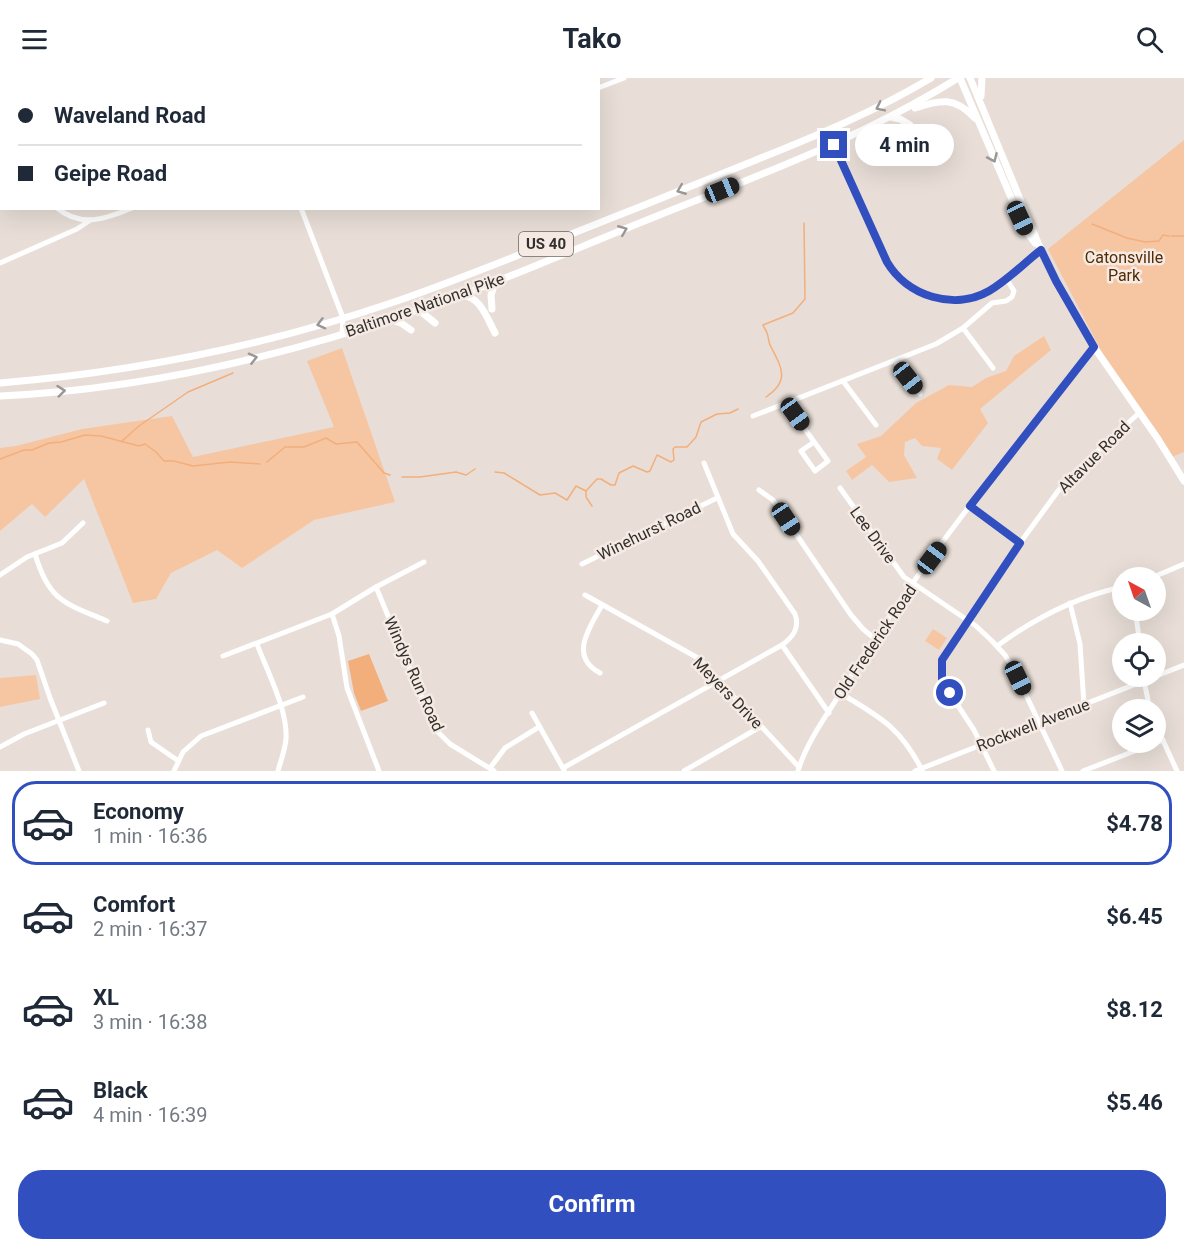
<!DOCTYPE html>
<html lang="en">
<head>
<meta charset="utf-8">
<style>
  :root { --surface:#fff; --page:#f6f6f7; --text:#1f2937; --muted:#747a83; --line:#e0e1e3; --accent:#324fc0 }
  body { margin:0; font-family:Roboto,sans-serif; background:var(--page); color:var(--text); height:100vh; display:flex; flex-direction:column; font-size:22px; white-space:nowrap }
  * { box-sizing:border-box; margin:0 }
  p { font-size:20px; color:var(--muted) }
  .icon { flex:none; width:33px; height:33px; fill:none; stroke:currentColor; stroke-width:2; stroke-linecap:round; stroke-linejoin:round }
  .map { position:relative; height:693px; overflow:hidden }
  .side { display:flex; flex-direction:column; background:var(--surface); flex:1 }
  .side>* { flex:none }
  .banner { position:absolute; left:0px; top:0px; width:600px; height:132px; box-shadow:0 6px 24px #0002; display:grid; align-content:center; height:132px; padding:0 18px; background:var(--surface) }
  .needle { width:39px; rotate:320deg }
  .tools { position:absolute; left:1112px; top:489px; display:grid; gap:12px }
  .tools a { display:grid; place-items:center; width:54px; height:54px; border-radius:50%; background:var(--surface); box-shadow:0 6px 24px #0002; font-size:30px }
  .end { position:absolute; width:27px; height:27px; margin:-14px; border:8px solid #324fc0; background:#fff; box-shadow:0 0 0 3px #fff }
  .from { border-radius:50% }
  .bubble { position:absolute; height:42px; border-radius:21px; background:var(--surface); box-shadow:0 6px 24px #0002; font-size:20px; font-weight:700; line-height:42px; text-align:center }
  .car { position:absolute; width:18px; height:36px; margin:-18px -9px; border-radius:8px; box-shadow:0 0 4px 2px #0007; background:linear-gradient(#222 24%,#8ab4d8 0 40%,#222 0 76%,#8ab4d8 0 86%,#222 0) }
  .banner b { display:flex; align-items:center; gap:21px; height:57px; font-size:22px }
  .banner b+b { border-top:2px solid var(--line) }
  .banner i { width:15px; height:15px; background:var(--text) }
  ul { padding:10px 0 0; list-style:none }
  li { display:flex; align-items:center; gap:18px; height:84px; margin:0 12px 9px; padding:0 6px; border:3px solid transparent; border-radius:24px }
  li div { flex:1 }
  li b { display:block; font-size:22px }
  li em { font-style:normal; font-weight:700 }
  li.current { border-color:var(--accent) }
  li>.icon { width:54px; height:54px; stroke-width:1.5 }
  .button { display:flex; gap:12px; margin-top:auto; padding:12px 18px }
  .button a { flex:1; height:69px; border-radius:24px; background:var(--accent); color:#fff; font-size:24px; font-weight:700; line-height:69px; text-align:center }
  header { display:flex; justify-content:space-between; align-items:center; height:78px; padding:0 18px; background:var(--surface); font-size:27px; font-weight:700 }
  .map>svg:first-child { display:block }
  .green { fill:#f6c6a3 }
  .water { fill:#f2af7c }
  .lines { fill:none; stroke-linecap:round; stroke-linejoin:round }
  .stream { stroke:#f2af7c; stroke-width:1.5 }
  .minor { stroke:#fff; stroke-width:5 }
  .major { stroke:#fff; stroke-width:7 }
  .oneway { stroke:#999796 }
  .route { stroke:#324fc0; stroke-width:8 }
  .labels { text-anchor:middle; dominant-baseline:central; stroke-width:5; stroke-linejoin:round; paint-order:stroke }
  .shield { fill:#f5ebe4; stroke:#6d6763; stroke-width:1.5 }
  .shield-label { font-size:15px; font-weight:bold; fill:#332f2c }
  .park-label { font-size:16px; fill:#552b01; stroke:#f5ebe4 }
  .street-label { font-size:16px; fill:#332f2c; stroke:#f5ebe4 }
</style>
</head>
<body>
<header><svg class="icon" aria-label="menu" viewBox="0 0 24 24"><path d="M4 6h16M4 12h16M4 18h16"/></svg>Tako<svg class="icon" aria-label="search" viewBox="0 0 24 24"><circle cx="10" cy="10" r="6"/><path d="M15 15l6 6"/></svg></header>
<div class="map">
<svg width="1184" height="693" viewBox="0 0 1184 693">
  <rect width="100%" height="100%" fill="#e8ded7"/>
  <!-- green -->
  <g class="green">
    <path d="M1184 62V374L1172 379 1105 280 1048 171Z"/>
    <path d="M1044 258 1051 272 980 331 988 345 952 392 937 381 941 370 922 368 915 360 905 364 904 377 917 400 889 404 872 387 852 402 846 393 866 379 857 366 881 358 916 325 949 307 972 309 986 300 1006 293 1014 278Z"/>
    <path d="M342 270 395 424 314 442 242 490 217 472 171 495 156 521 133 525 84 401 45 439 32 426 0 453V370L16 368 82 351 172 338 193 379 334 349 307 283Z"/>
    <path d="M933 551 947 560 939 572 925 563Z"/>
    <path d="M36 597 40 621 0 629V600Z"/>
  </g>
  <!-- water -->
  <path class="water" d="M369 576 388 623 361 633 354 615 348 583Z"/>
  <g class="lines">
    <!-- stream -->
    <g class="stream">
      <path d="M1092 146 1127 160 1145 164 1159 163 1163 157 1169 158"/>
      <path d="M1171 158H1184"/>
      <path d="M766 319C790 303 782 290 771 269 768 264 769 260 767 255 766 252 764 250 763 247L793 235 805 221 804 145"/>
      <path d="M122 363 139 348 188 314 233 295"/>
      <path d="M0 381 24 372H32L49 365 61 364 85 357 101 358 139 368 145 366 156 374 164 383H174L193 388 230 384 260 386"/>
      <path d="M267 384 285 369H304L326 360 336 366 357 364 384 395 390 397"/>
      <path d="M495 394 504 395 540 417 555 415 567 422 576 408 586 413 597 401H601L611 407H615L619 395 633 388 647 394 650 393 657 377 671 384 674 382 673 371 675 369H687L696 359 701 344 717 336 730 335 738 331"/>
      <path d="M402 399H420L456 394 466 397 475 391"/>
      <path d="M586 413V419L592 428"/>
    </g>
    <!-- minor -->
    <g class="minor">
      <path d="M22 0 23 2"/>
      <path d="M236 0V2"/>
      <path d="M277 0V2"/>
      <path d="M333 0V2"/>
      <path d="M0 1 2 0"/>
      <path d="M202 2 206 0"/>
      <path d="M244 2 248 0"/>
      <path d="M598 10 624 0"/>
      <path d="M834 67 887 184C906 217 950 231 985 215 1005 206 1023 186 1041 172"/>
      <path d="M0 79H2"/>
      <path d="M57 130C81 150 106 141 132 130"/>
      <path d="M301 130 343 240 342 256"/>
      <path d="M0 185 77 151 89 143"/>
      <path d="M963 250 993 290"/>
      <path d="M895 283 920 316"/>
      <path d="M843 303 876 347"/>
      <path d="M786 325 828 383 815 393 801 373 814 364"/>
      <path d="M753 338 936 266 963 250 992 225 1006 223 1012 219 1014 213 1006 200"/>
      <path d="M704 385 733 456 758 483 795 536C800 550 793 559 782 567"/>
      <path d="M840 410 904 499 976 548 991 562 1005 577 1018 600 1062 693"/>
      <path d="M759 412 773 422 851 537 863 551 875 561"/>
      <path d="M970 428 1020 465"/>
      <path d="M35 476C49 523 64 525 107 543"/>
      <path d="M582 486 717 420"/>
      <path d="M0 497 27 479 62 465 83 445"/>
      <path d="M1151 500 1184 486"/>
      <path d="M376 509 435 651 450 666 494 693"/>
      <path d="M585 517 698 580 799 689"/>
      <path d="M1070 525 1080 566 1084 627"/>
      <path d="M1135 532 1140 566"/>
      <path d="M332 536 339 558 347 610 379 693"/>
      <path d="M0 562 18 566 32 576 37 582 50 620 79 693"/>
      <path d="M257 566C267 593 288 632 286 661 285 672 281 682 278 693"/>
      <path d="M997 568C1035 540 1076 519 1122 509"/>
      <path d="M223 578 332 536 376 509 424 484"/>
      <path d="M600 595C568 578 590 549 602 527"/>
      <path d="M1143 598 1150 632"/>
      <path d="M840 615C880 639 900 649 922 692"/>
      <path d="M532 635 564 692"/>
      <path d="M1155 645 1177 693"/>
      <path d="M148 652 151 664 177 682"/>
      <path d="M0 669 24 656 104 625"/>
      <path d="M490 690 505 670 539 649"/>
      <path d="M563 690 782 567 829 635"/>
      <path d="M174 693 183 674 201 658 303 619"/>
      <path d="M684 693 760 649"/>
      <path d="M798 693C807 662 830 633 846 606 918 487 1009 378 1094 269"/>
      <path d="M915 693 1184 587"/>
      <path d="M994 693 974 652 945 608 941 594 942 582 1020 465 1058 413 1079 390 1139 335"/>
      <path d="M1083 693 1163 662"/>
    </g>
    <!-- major -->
    <g class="major">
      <path d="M960 0 1020 140 1026 153 1035 165"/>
      <path d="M970 0 1041 172 1056 203 1094 269 1158 361 1184 403"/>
      <path d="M981 18 982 0"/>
      <path d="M915 30C941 22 954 18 975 40"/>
      <path d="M891 39 900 41 910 47"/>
      <path d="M462 218C479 216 488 242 495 255"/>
      <path d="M492 231 491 217 496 202"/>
      <path d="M419 232 435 245"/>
      <path d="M392 242 401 245 411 252"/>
      <path d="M0 305C134 294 269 267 397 223 478 195 557 161 637 130 677 114 716 98 756 82 816 58 876 33 931 0"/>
      <path d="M0 318C137 312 280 279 409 235 492 208 572 172 652 140 757 98 862 60 958 0"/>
    </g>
  </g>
  <!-- one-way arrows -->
  <defs><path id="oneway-chevron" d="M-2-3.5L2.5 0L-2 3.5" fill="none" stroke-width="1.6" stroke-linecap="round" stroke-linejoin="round" transform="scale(1.5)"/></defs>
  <g class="oneway">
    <use href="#oneway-chevron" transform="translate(880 29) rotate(154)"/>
    <use href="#oneway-chevron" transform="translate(993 80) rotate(66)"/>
    <use href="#oneway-chevron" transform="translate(681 112) rotate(158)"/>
    <use href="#oneway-chevron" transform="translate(623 152) rotate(-22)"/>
    <use href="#oneway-chevron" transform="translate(321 246) rotate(165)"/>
    <use href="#oneway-chevron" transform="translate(253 280) rotate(-14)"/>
    <use href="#oneway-chevron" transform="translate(61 313) rotate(-6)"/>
  </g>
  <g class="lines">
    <!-- route -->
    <path class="route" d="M834 67 887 184C907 218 954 233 989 213 1008 202 1024 185 1041 172L1056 203 1094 269 970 428 1020 465 942 582V601L950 615"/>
  </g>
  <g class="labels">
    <!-- shield labels -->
    <rect class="shield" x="519" y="154" width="54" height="24" rx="4.5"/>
    <g class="shield-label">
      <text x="546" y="166">US 40</text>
    </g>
    <!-- park labels -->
    <g class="park-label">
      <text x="1124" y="179">Catonsville<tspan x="1124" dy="18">Park</tspan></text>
    </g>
    <!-- street labels -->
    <g class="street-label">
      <text transform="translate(425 227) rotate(-19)">Baltimore National Pike</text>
      <text transform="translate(1094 379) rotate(-45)">Altavue Road</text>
      <text transform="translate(649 453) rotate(-26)">Winehurst Road</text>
      <text transform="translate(873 457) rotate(54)">Lee Drive</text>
      <text transform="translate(875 564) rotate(-56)">Old Frederick Road</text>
      <text transform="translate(414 596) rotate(66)">Windys Run Road</text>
      <text transform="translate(728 615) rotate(46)">Meyers Drive</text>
      <text transform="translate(1033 647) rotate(-21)">Rockwell Avenue</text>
    </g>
  </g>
</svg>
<div class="tools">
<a><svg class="needle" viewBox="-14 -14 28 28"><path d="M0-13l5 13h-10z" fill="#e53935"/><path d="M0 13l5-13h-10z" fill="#747a83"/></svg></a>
<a><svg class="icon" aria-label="locate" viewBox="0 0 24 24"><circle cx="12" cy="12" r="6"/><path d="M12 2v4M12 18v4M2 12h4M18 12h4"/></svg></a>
<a><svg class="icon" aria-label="layers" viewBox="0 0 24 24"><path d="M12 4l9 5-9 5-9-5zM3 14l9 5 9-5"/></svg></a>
</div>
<i class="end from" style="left:950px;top:615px"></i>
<i class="end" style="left:834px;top:67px"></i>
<div class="bubble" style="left:855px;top:46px;width:99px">4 min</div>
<i class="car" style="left:722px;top:112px;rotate:68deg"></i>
<i class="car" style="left:1020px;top:140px;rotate:155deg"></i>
<i class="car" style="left:908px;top:300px;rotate:142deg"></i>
<i class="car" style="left:795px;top:336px;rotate:144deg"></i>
<i class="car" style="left:786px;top:441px;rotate:146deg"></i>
<i class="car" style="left:932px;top:480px;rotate:37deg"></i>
<i class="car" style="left:1018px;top:600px;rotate:154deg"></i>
<div class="banner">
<b><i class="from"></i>Waveland Road</b>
<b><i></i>Geipe Road</b>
</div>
</div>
<section class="side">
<ul>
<li class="current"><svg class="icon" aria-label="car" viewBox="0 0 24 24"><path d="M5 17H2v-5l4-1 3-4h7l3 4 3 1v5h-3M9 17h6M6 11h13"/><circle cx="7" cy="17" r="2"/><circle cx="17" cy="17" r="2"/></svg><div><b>Economy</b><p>1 min · 16:36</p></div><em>$4.78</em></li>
<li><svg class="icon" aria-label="car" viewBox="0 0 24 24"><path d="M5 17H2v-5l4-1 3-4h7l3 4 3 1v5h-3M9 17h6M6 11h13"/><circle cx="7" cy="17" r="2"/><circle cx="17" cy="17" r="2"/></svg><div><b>Comfort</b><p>2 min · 16:37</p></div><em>$6.45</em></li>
<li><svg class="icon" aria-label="car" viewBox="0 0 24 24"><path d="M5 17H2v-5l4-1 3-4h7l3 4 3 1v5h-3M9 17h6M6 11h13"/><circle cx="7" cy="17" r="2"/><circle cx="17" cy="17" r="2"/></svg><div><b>XL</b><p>3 min · 16:38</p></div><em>$8.12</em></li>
<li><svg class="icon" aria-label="car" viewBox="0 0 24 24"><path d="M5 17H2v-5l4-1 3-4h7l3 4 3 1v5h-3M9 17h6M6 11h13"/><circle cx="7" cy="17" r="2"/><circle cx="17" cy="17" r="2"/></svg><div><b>Black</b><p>4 min · 16:39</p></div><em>$5.46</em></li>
</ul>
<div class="button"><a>Confirm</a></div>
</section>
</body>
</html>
